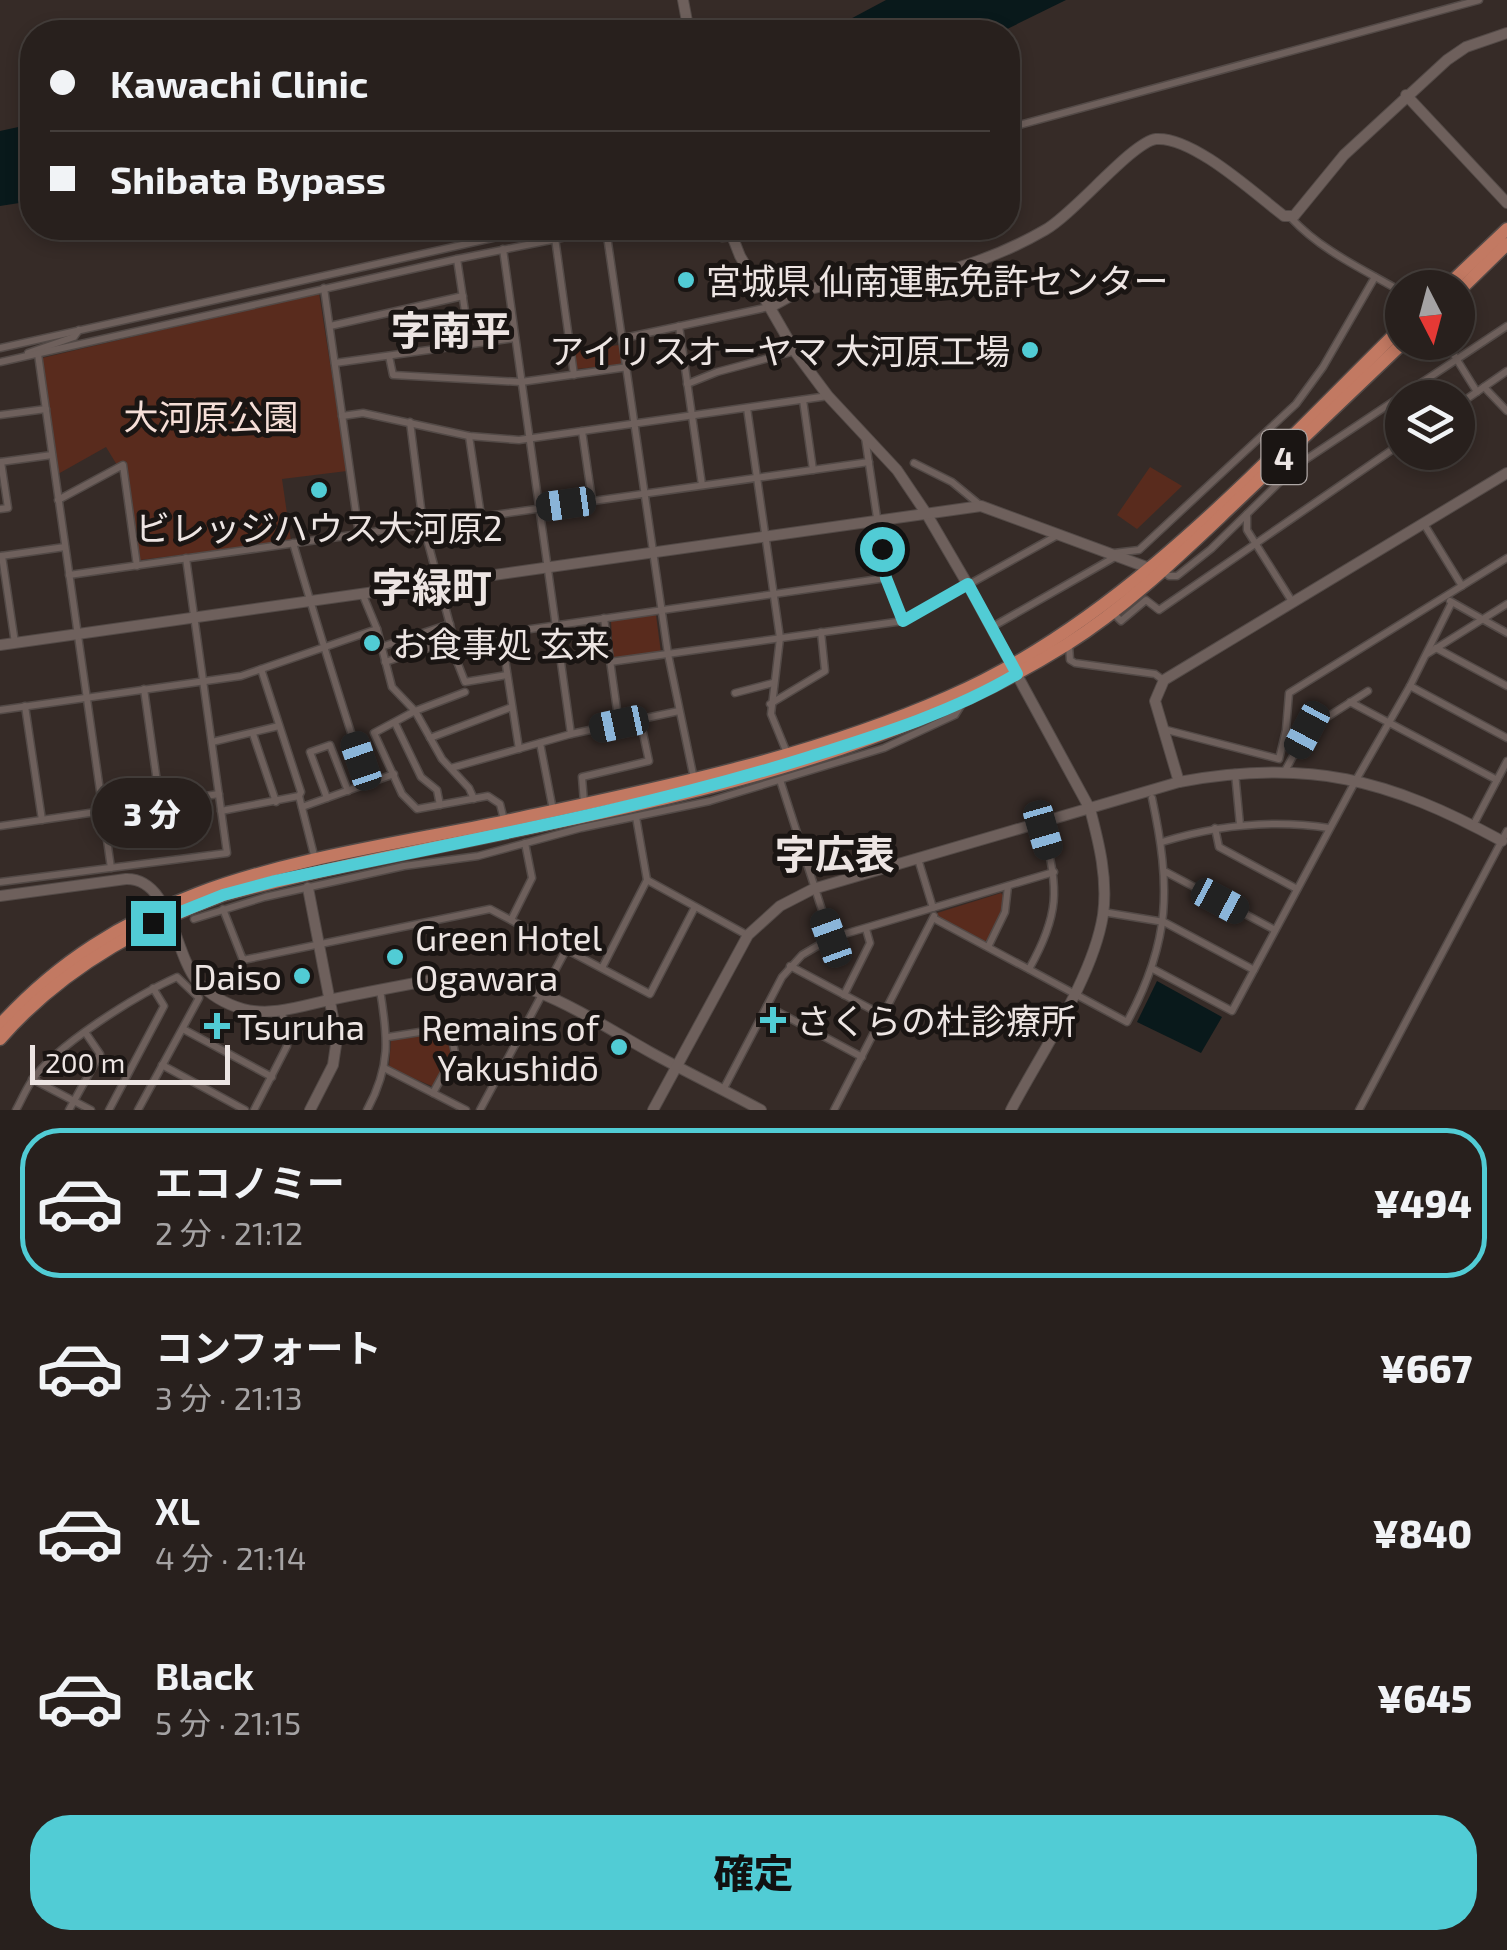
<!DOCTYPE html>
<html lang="ja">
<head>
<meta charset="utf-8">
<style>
  :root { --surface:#28201d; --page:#302826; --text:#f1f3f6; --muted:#a5a3a4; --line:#443e3b; --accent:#51ccd5 }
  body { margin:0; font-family:"Exo 2","Noto Sans JP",sans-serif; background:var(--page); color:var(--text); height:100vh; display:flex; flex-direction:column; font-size:38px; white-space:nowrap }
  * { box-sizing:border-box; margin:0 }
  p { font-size:32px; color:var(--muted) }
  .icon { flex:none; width:55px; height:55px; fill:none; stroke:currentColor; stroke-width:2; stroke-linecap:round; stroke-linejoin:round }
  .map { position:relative; height:1110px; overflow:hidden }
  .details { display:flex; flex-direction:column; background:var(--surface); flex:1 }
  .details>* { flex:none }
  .guide { position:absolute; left:20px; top:20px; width:1000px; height:220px; border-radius:40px; box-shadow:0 5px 15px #0003,0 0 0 2px var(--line); display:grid; align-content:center; height:220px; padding:0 30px; background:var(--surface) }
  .needle { width:65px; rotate:174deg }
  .tools { position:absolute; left:1385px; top:270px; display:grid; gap:20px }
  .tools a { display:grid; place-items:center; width:90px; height:90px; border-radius:50%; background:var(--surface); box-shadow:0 5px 15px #0003,0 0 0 2px var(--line); font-size:50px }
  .scale { position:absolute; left:30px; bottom:25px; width:200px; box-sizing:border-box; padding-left:10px; border:5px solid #ede5e3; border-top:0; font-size:28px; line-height:35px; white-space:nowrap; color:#ede5e3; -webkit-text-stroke:8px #1a1513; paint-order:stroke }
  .end { position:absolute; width:45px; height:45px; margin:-22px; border:12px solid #51ccd5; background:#111; box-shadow:0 0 0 5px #111 }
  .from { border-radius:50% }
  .bubble { position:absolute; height:70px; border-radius:35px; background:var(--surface); box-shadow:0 5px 15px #0003,0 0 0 2px var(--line); font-size:32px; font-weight:800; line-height:70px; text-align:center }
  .car { position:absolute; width:30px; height:60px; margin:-30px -15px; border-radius:12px; box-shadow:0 0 8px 2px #0007; background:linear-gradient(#222 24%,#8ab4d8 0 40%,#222 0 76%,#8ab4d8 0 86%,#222 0) }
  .guide b { display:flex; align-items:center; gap:35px; height:95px; font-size:38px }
  .guide b+b { border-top:2px solid var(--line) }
  .guide i { width:25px; height:25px; background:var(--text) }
  ul { padding:18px 0 0; list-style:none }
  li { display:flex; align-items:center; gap:30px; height:150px; margin:0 20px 15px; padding:0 10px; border:5px solid transparent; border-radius:40px }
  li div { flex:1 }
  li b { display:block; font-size:38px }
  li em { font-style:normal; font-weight:800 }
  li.active { border-color:var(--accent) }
  li>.icon { width:90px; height:90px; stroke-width:1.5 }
  .primary-button { display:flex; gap:20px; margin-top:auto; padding:20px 30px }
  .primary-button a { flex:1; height:115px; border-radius:40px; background:var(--accent); color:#111; font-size:40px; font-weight:800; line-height:115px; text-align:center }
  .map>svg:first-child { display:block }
  .green { fill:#592b1d }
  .water { fill:#09191b }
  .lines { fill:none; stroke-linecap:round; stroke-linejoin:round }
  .street-casing { stroke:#534a47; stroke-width:9 }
  .secondary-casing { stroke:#534a47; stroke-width:12 }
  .highway-casing { stroke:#534a47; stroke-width:15 }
  .street { stroke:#6e605c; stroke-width:6 }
  .secondary { stroke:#6e605c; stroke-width:10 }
  .highway { stroke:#c27962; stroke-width:12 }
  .route { stroke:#51ccd5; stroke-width:12 }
  .poi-dot { fill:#51ccd5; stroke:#1a1513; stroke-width:4 }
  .labels { text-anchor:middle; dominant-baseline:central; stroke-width:10; stroke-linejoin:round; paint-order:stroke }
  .shield { fill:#1a1513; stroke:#aea7a5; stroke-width:2.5 }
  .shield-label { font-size:32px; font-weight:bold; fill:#ede5e3 }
  .poi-label { font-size:35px; fill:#ede5e3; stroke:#1a1513; text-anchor:start }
  .park-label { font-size:35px; fill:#f5ded7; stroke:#1a1513 }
  .quarter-label { font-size:40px; font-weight:bold; fill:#ede5e3; stroke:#1a1513 }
</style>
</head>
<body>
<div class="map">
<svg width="1507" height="1110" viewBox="0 0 1507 1110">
  <rect width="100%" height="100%" fill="#362b27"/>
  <!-- green -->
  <g class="green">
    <path d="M319 293 347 471 282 479 291 541 140 560 126 461 117 465 106 447 58 474 42 358Z"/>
    <path d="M619 345 622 363 619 365 576 369 574 351Z"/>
    <path d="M1150 467 1182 486 1137 529 1117 515Z"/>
    <path d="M656 615 661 653 617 659 613 656 611 621Z"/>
    <path d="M1001 893 1006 899 1001 917 986 944 937 918V913Z"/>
    <path d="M444 1029 448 1030 452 1052 434 1087 389 1068 391 1040Z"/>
  </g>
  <!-- water -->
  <g class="water">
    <path d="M886 0H1066L1001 32H826Z"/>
    <path d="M32 124V201L0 206V131Z"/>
    <path d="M1157 981 1222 1017 1201 1053 1137 1022Z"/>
  </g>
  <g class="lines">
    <!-- street casing -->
    <g class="street-casing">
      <g id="street">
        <path d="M1008 128 1479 0"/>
        <path d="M1291 218C1323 252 1363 269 1402 292"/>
        <path d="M718 228 722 238 732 237"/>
        <path d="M522 233 581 228"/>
        <path d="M555 238 574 375"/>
        <path d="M503 249 571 734"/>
        <path d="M457 259 470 344"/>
        <path d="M324 288 359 534"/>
        <path d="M330 326 463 296"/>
        <path d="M679 326 702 485"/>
        <path d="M624 338 769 307"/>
        <path d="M1446 342 1477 392"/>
        <path d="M0 348 538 228"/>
        <path d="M28 353 74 337 79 330"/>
        <path d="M38 354 111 868"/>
        <path d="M389 356 393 375 521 382 628 367"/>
        <path d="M0 362 457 259 606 229 668 654 694 779"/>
        <path d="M335 363 515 338"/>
        <path d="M687 384 717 372 795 351"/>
        <path d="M1484 387 1507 411"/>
        <path d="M803 400 813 470"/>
        <path d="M1458 405 1507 371"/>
        <path d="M747 408 780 638 771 714 787 753"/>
        <path d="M0 415 46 409"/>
        <path d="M342 416 363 413 469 436 519 440 828 396"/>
        <path d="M410 422 423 524 454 640"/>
        <path d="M582 431 592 500"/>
        <path d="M469 436 481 516"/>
        <path d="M865 437 886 578 903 621"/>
        <path d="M0 462 52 455"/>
        <path d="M914 463 952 482 980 505"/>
        <path d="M58 500 123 465 137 566"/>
        <path d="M0 509 8 508 1 462"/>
        <path d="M1247 514V530L1293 603"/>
        <path d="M1424 524 1462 586"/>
        <path d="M293 543C317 624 341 705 368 784"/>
        <path d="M1114 553 1139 550 1296 404 1323 367 1375 277"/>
        <path d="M1 556 65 547"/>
        <path d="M2 556 15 643"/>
        <path d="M1163 571 1169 576H1177L1211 549 1296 466 1507 326"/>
        <path d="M69 575 869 462"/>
        <path d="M362 593 377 629 392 687 415 711 442 759 469 788 474 799"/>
        <path d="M1450 601 1507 633"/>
        <path d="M1113 613 1121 621 1146 600 1159 610 1402 443"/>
        <path d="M604 618 619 724"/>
        <path d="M992 627 1115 557"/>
        <path d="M501 633 519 749"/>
        <path d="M449 641 465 682 507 675"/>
        <path d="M1069 645 1070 660 1075 663 1155 674 1163 680"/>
        <path d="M381 647 450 624"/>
        <path d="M1436 648 1507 686"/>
        <path d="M1427 654 1507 604"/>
        <path d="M385 662 454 640 886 578"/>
        <path d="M610 662 903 621 1056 536"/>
        <path d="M1410 686 1507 738"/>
        <path d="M144 689 160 803"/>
        <path d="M465 692 415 711 374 733 402 794 417 809 488 796 500 804 504 820"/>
        <path d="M735 693 773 683"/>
        <path d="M1350 702 1497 780"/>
        <path d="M770 704 825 671 821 632"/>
        <path d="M25 706 42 820"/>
        <path d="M0 710 241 676 377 629"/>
        <path d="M395 723 421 777 437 790 440 805"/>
        <path d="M1163 729 1279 759 1286 730 1289 693 1507 558"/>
        <path d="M253 734 276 802"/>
        <path d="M430 738 512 707"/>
        <path d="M212 742 279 726"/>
        <path d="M540 743 553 810"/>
        <path d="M451 768 571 734 679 711"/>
        <path d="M1285 771 1307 730 1368 691"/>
        <path d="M1235 773 1240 825"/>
        <path d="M780 780 831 938"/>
        <path d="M299 796 315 859"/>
        <path d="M327 798 310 752 330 745 348 791"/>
        <path d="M584 803 582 777 649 761 640 719"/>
        <path d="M302 807 394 774"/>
        <path d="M221 811 299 796 301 792 261 669"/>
        <path d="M1476 820 1507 761"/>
        <path d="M0 826 219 794"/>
        <path d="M1215 828 1219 847 1297 889"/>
        <path d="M1162 842C1217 825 1272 819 1329 828"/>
        <path d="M918 859 933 908"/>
        <path d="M1166 872 1275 930"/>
        <path d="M647 880 747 935"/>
        <path d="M0 882 227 853 186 558"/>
        <path d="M223 909 243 960 490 909 650 994 695 907"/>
        <path d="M1103 912 1164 922 1254 970"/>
        <path d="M194 919 265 897 404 866 478 856 581 828 710 801 884 748 955 715 962 704"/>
        <path d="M935 919 1127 1022C1171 941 1171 887 1152 798"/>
        <path d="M511 920 532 878 525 843"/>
        <path d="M988 947 1005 912 1008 886"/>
        <path d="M790 966 884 1016"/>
        <path d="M602 968 647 880 636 817"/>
        <path d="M1029 969C1059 916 1060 888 1043 830"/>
        <path d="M1153 969 1232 1011 1356 780 1410 686 1451 604"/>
        <path d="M844 995 870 943 866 929"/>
        <path d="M767 1006 862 1057"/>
        <path d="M183 1029 272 1077"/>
        <path d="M388 1037 477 1023 519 1036"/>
        <path d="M162 1065 245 1110"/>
        <path d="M384 1068 466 1110"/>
        <path d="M32 1079 91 1110"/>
        <path d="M723 1090 782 977 802 955 831 938 1054 872"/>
        <path d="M433 1093 455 1053 449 1025"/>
        <path d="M16 1110C21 1101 25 1091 31 1082 54 1046 137 995 177 977L199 998 138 1110"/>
        <path d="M69 1110 100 1054 85 1032"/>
        <path d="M109 1110 164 1006 153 988"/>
        <path d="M254 1110 287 1046 282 1011"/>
        <path d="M367 1110C391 1066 388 1038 380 990"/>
        <path d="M480 1110 566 950"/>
        <path d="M834 1110 934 916"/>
        <path d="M1359 1110 1507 831"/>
      </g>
    </g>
    <!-- secondary casing -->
    <g class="secondary-casing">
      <g id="secondary">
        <path d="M683 0 689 32"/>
        <path d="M1406 95 1507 203"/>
        <path d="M729 228 740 256 796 353 828 396 897 470 926 513 968 585 1090 809C1099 843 1108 879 1103 915 1093 978 1041 1053 1011 1110"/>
        <path d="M770 307C781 302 792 294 804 291 839 279 881 285 917 278 961 269 1007 252 1045 230 1074 214 1132 142 1156 139 1193 136 1255 194 1284 216H1294L1344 155 1447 60 1466 47 1507 33"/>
        <path d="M0 645 981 506 1149 568"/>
        <path d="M1179 782 1155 701 1164 680 1507 473"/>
        <path d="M308 888 337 1038 333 1065 310 1110"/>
        <path d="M0 896 126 879C171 878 174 953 197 981 209 994 225 1004 243 1009 273 1017 304 1005 334 999 372 991 410 984 448 977 523 970 587 1017 650 1052 686 1072 724 1090 761 1110"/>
        <path d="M653 1110 748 935 780 906 813 889 1179 782C1308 758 1388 779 1502 841"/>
      </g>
    </g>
    <!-- highway casing -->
    <g class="highway-casing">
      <g id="highway">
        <path d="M1445 288 1507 229"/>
        <path d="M1458 292 1507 244"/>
        <path d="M0 1025C136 874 319 860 506 821 655 789 807 759 948 697 1124 621 1267 459 1402 327"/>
        <path d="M0 1039C60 970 138 926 223 895 502 821 818 800 1066 645 1128 606 1181 554 1234 504 1291 450 1347 396 1404 342"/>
      </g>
    </g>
    <!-- street -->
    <use href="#street" class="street"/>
    <!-- secondary -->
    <use href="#secondary" class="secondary"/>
    <!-- highway -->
    <use href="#highway" class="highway"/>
  </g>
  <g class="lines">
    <!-- route -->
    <path class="route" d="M153 923 223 895 275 881C452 843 633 812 806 758 879 735 951 713 1017 674L968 584 903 621 886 578 882 549"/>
  </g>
  <!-- markers -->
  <g class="poi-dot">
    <circle cx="686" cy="280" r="10"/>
    <circle cx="1030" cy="350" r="10"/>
    <circle cx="319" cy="490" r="10"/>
    <circle cx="372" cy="643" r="10"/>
    <circle cx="395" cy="957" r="10"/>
    <circle cx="302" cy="976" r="10"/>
    <path d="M768 1005h10v10h10v10h-10v10h-10v-10h-10v-10h10z"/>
    <path d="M212 1011h10v10h10v10h-10v10h-10v-10h-10v-10h10z"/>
    <circle cx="619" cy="1047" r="10"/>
  </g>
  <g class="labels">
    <!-- shield labels -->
    <rect class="shield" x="1261.5" y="430" width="45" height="54" rx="8"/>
    <g class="shield-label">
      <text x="1284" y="457">4</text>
    </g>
    <!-- poi labels -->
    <g class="poi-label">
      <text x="706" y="280">宮城県 仙南運転免許センター</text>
      <text x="1010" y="350" text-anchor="end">アイリスオーヤマ 大河原工場</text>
      <text x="319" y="527" text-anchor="middle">ビレッジハウス大河原2</text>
      <text x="392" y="643">お食事処 玄来</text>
      <text x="415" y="937">Green Hotel<tspan x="415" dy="40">Ogawara</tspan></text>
      <text x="282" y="976" text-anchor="end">Daiso</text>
      <text x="796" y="1020">さくらの杜診療所</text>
      <text x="237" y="1026">Tsuruha</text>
      <text x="599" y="1027" text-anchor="end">Remains of<tspan x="599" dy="40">Yakushidō</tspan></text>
    </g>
    <!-- park labels -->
    <g class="park-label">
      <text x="211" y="416">大河原公園</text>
    </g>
    <!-- quarter labels -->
    <g class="quarter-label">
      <text x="451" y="329">字南平</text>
      <text x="432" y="586">字緑町</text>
      <text x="835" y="853">字広表</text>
    </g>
  </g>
</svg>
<div class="tools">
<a><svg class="needle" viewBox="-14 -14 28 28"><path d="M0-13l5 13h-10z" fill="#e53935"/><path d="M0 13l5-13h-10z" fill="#a5a3a4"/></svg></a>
<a><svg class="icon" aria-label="layers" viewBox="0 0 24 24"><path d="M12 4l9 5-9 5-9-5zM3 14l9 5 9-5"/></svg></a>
</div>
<div class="scale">200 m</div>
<i class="end from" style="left:882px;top:549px"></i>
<i class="end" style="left:153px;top:923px"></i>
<div class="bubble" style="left:92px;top:778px;width:120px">3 分</div>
<i class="car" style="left:566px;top:504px;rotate:262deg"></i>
<i class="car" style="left:619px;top:724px;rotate:258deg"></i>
<i class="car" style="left:1307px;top:730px;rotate:208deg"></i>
<i class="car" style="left:361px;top:761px;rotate:341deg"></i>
<i class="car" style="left:1043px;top:830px;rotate:164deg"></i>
<i class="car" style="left:1220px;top:901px;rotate:118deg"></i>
<i class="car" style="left:831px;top:938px;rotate:340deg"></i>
<div class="guide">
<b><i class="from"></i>Kawachi Clinic</b>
<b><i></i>Shibata Bypass</b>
</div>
</div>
<section class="details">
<ul>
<li class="active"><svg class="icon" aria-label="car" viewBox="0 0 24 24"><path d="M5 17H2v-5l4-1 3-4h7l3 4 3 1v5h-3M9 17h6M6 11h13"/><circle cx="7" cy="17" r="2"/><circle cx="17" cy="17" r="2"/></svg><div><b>エコノミー</b><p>2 分 · 21:12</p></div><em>¥494</em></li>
<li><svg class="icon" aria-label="car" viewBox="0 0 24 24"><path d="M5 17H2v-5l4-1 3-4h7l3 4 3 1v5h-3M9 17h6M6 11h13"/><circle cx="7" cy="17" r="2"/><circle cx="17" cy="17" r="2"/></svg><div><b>コンフォート</b><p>3 分 · 21:13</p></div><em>¥667</em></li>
<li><svg class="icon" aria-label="car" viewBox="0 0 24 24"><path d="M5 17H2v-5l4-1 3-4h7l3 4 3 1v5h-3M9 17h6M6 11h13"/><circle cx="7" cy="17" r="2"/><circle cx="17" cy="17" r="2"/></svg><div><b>XL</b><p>4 分 · 21:14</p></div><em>¥840</em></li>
<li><svg class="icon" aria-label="car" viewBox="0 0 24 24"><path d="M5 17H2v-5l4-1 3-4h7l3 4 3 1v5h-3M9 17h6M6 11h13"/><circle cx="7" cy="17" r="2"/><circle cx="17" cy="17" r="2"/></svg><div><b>Black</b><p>5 分 · 21:15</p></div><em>¥645</em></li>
</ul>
<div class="primary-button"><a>確定</a></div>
</section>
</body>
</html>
